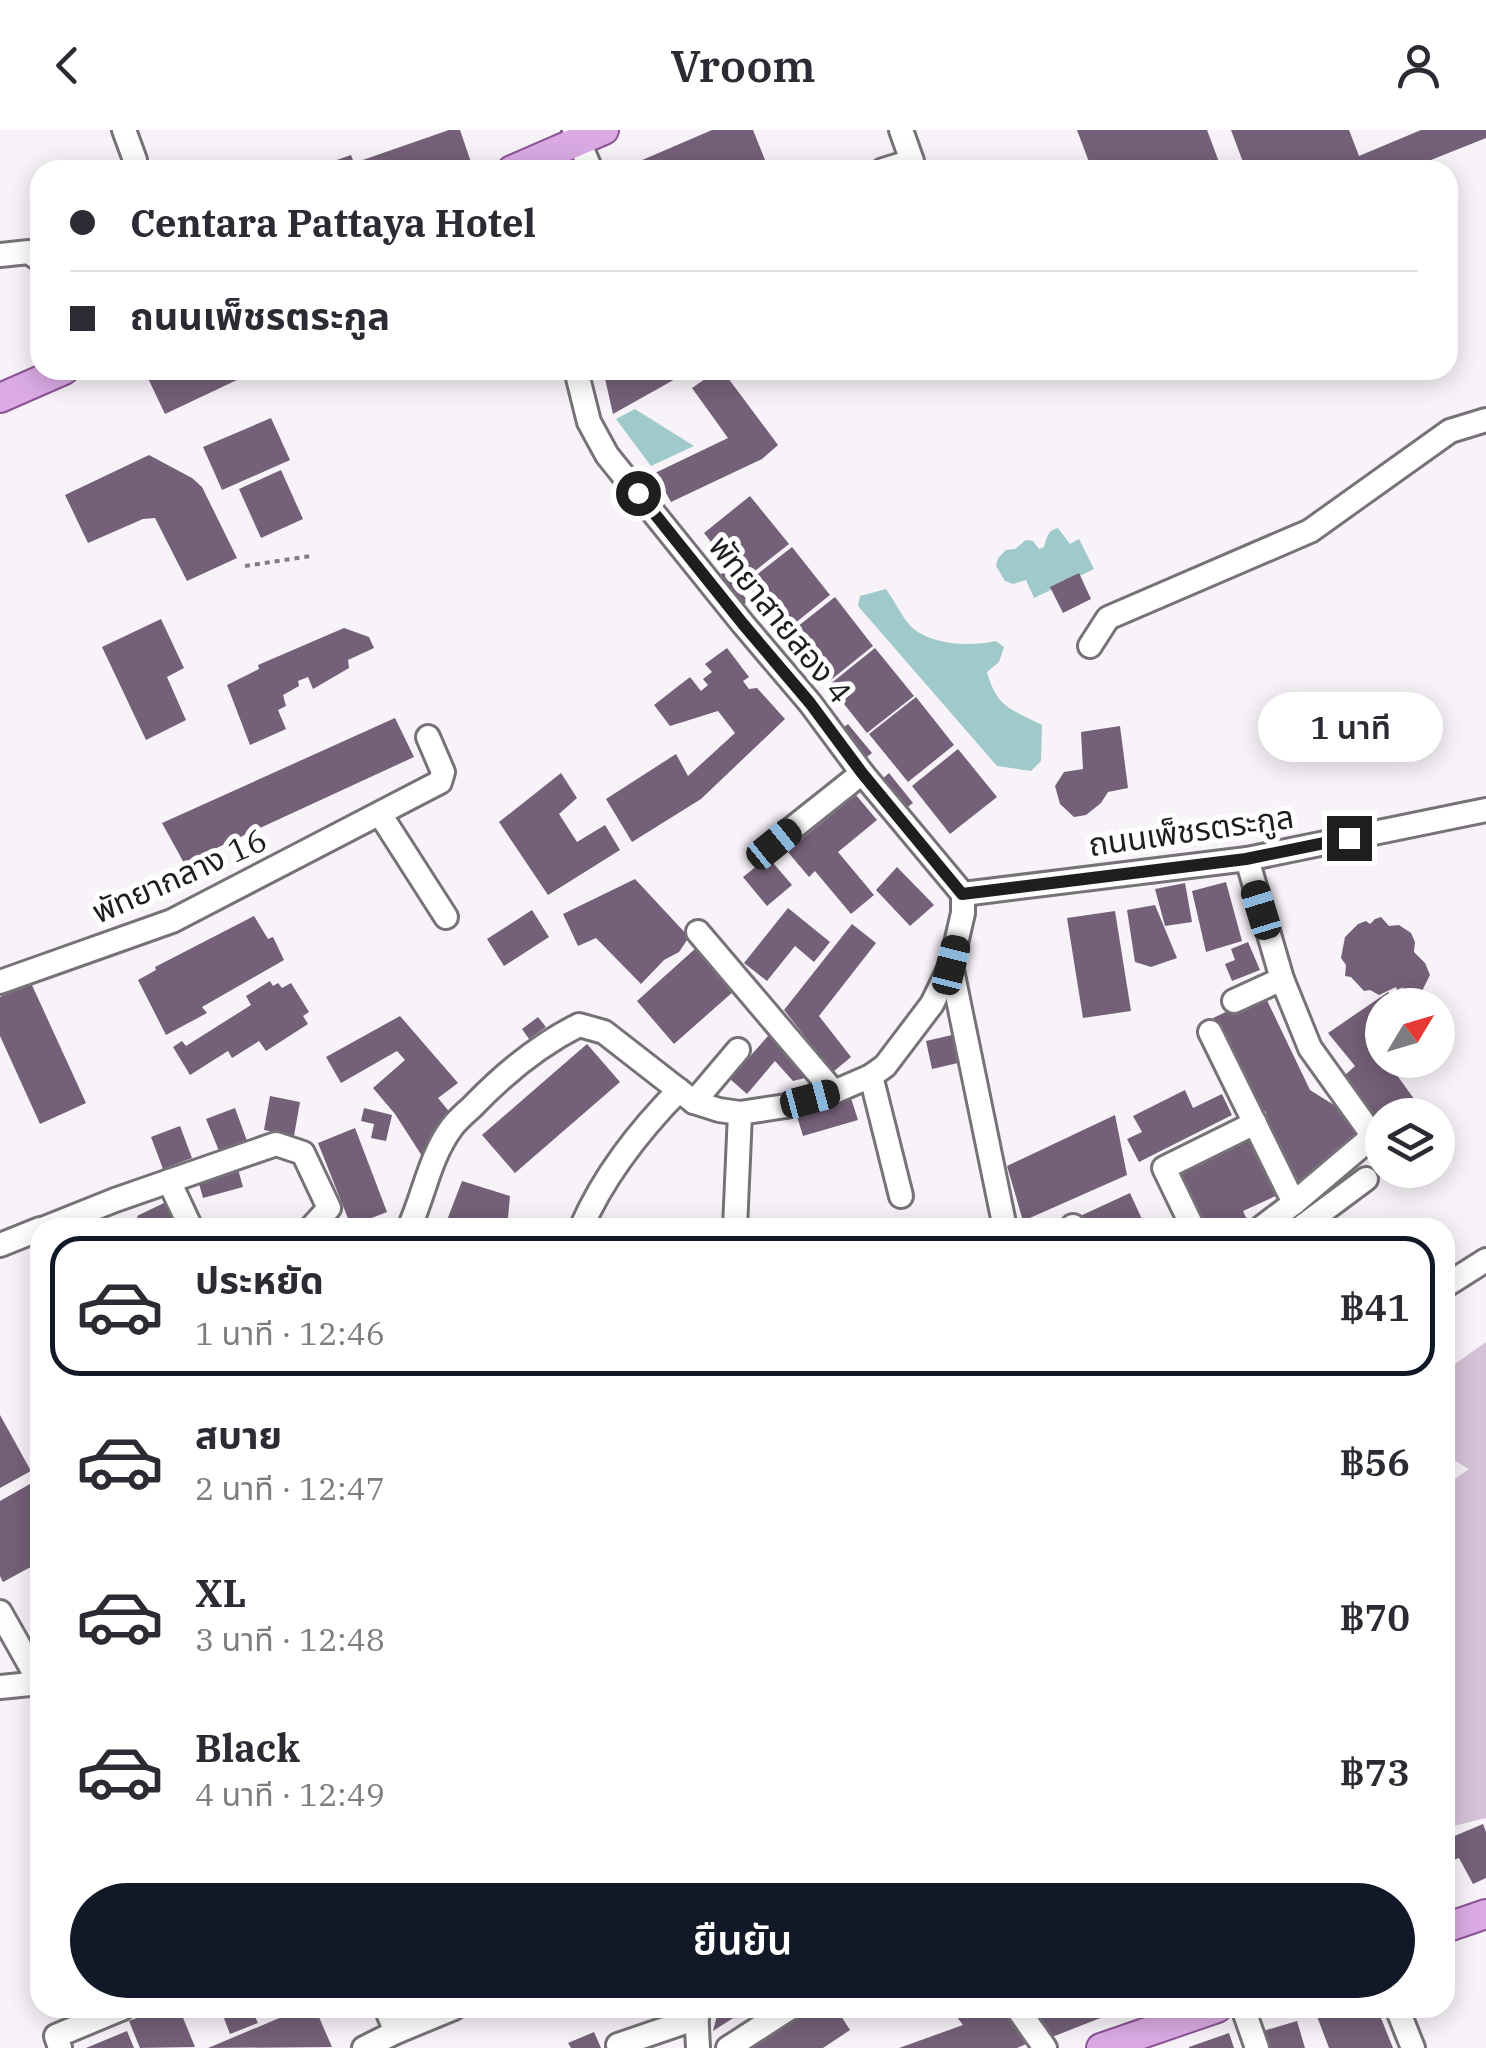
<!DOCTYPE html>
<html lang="th">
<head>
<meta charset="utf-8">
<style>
  :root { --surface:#fff; --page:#f2f2f3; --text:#2b2b33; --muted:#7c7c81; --line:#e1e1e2; --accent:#111827 }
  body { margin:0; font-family:"IBM Plex Serif","Noto Sans Thai",serif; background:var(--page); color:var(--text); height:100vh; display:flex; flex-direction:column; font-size:38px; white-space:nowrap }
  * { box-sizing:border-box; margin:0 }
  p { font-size:32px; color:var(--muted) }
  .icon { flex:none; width:55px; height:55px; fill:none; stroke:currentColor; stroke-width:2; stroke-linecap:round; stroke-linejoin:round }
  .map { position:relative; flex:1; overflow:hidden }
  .sheet { position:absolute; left:30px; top:1088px; width:1425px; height:800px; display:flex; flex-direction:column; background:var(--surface); border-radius:30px; box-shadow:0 5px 25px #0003 }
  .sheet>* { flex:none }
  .banner { position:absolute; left:30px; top:30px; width:1428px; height:220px; border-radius:30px; box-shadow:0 5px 25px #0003; display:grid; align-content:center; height:220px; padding:0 40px; background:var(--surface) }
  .needle { width:65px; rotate:52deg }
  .tools { position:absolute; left:1365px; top:858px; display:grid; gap:20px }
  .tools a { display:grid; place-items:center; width:90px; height:90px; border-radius:50%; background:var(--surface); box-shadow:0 5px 25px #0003; font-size:50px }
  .end { position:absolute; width:45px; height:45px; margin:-22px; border:12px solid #1f1d20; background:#fff; box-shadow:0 0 0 5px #fff }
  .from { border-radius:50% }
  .bubble { position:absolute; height:70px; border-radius:35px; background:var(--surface); box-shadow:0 5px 25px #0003; font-size:32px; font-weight:600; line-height:70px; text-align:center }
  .car { position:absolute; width:30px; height:60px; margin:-30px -15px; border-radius:12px; box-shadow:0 0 8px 2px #0007; background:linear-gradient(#222 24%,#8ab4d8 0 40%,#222 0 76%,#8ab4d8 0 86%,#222 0) }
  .banner b { display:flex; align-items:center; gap:35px; height:95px; font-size:38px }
  .banner b+b { border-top:2px solid var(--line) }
  .banner i { width:25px; height:25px; background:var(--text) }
  ul { padding:18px 0 0; list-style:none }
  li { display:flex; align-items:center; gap:30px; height:140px; margin:0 20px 15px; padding:0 20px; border:5px solid transparent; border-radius:30px }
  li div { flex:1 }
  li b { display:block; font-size:38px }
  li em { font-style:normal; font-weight:600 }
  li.active { border-color:var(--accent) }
  li>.icon { width:90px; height:90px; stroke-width:1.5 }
  .action { display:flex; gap:20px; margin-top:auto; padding:20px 40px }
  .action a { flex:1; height:115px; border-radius:60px; background:var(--accent); color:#fff; font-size:40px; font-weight:600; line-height:115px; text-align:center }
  header { display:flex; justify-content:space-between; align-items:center; height:130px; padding:0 40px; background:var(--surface); font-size:45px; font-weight:600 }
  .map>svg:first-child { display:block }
  .green { fill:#d5c2d8 }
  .water { fill:#9fc9ca }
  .building { fill:#746078 }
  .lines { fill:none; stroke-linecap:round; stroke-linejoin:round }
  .minor-casing { stroke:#777278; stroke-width:28 }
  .major-casing { stroke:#8a5494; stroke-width:32 }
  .path { stroke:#817e82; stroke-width:4; stroke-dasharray:5 5; stroke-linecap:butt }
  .minor { stroke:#fff; stroke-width:22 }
  .major { stroke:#dbaae5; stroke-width:28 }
  .route { stroke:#1f1d20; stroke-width:12 }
  .labels { text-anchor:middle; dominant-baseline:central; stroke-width:10; stroke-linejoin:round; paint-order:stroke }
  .street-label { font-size:32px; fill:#1f1d20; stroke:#fff }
</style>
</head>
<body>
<header><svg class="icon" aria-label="back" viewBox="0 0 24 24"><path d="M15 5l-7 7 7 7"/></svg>Vroom<svg class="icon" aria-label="person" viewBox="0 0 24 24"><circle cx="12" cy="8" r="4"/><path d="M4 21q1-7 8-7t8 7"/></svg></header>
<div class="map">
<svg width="1486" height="1918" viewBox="0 0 1486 1918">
  <rect width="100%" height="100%" fill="#f8f3f9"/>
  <!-- green -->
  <path class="green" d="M1486 1212V1688L1445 1698V1356L1469 1339 1445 1325V1241Z"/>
  <!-- water -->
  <g class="water">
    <path d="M635 279 694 316 651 336 616 289Z"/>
    <path d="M1058 398 1070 414 1079 409 1094 439 1034 468 1026 450 1013 454 1005 451 996 436 998 428 1006 420 1015 419 1026 410 1033 411 1039 419 1044 417C1047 407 1047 401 1058 398Z"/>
    <path d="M886 459C895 471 904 492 915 500 937 516 972 516 996 511L1004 517 999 532 987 542C997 578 1011 579 1042 595L1041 631 1031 641 997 636 858 476 860 466Z"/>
  </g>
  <!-- building -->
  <g class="building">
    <path d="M449 0H460L473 38 467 40H308L351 25 354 33Z"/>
    <path d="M712 0H753L769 40H619Z"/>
    <path d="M1077 0H1207L1222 40H1092Z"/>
    <path d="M1231 0H1349L1359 26 1421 0H1486V8L1406 40H1246Z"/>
    <path d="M144 240H258L165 284Z"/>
    <path d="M603 240H672L677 248 613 284Z"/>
    <path d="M718 240H722L778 315 762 329 671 372 655 343 728 308 692 258Z"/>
    <path d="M271 288 290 330 222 360 203 317Z"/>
    <path d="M149 325 192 348 202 357 237 428 187 451 155 388 143 389 88 413 65 365Z"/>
    <path d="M281 340 303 389 261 408 239 359Z"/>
    <path d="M750 366 789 414 742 451 704 403Z"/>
    <path d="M792 417 830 465 784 502 745 454Z"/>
    <path d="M724 442 748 471 740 477 716 448Z"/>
    <path d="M1079 443 1091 469 1063 483 1050 457Z"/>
    <path d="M835 467 873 516 827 553 788 504Z"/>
    <path d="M161 489 184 538 167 547 186 590 146 610 102 517Z"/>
    <path d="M344 498 369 507 374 518 348 530 349 538 313 559 308 547 298 551 299 556 283 565 286 576 278 580 286 599 250 615 227 555 259 539 258 535Z"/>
    <path d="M727 518 749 547 743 551 749 559 757 558 785 589 701 669 632 712 606 669 676 624 688 646 735 603 718 581 670 596 654 575 690 547 701 561 708 555 703 549 712 542 705 534Z"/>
    <path d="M875 518 914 566 867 603 829 555Z"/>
    <path d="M916 567 954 615 908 652 869 604Z"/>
    <path d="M395 588 414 627 184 733 162 693Z"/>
    <path d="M848 594 872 623 864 629 840 600Z"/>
    <path d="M1120 596 1128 658 1108 662 1101 673 1086 685 1074 687 1060 674 1055 656 1064 642 1083 639 1081 602Z"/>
    <path d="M958 619 997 667 950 704 912 656Z"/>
    <path d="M561 643 577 668 559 684 577 712 605 695 620 720 548 765 499 692Z"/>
    <path d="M889 643 913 673 905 679 881 650Z"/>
    <path d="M856 665 877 690 838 722 874 765 851 784 815 741 809 747 787 721Z"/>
    <path d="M768 727 792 755 767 776 743 747Z"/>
    <path d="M897 737 934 775 910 796 876 760Z"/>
    <path d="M635 749 689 807 679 822 664 830 641 854 596 808 578 816 563 784Z"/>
    <path d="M1226 752 1242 811 1206 822 1192 761Z"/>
    <path d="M1185 753 1192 792 1165 796 1155 759Z"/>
    <path d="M1155 775 1177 828 1151 837 1135 832 1127 780Z"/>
    <path d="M788 778 830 812 814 832 795 816 767 851 744 833Z"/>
    <path d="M532 780 549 807 504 836 487 809Z"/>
    <path d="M1115 781 1131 881 1083 888 1067 788Z"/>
    <path d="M254 786 268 809 273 807 284 830 202 877 207 883 166 905 138 850 156 840 155 837Z"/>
    <path d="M1381 787 1389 796 1399 795 1411 803 1415 812 1414 822 1425 833 1430 845 1421 863 1409 867 1402 858 1405 856 1397 860 1396 857 1379 865 1370 860 1364 861 1351 847 1345 846 1346 835 1341 828 1345 807 1358 794 1366 791 1370 794 1375 789Z"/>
    <path d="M852 794 876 813 819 886 851 927 833 942 784 880Z"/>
    <path d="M1248 812 1260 840 1232 851 1225 834 1235 830 1231 819Z"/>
    <path d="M696 818 734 861 674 914 637 871Z"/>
    <path d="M270 851 273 856 278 853 282 858 291 853 309 882 303 886 308 894 266 921 259 911 232 928 228 921 190 945 173 917 182 911 186 916 251 875 246 866Z"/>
    <path d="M31 853 86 973 40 994 0 906V867Z"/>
    <path d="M1401 859 1412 875H1382V904L1373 912 1382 925V930H1386L1417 973 1400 985H1382V998L1344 946 1355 936 1328 903 1388 862 1391 866Z"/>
    <path d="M1264 864 1310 960 1334 975 1363 1010 1303 1058 1278 1017 1265 981 1257 985 1213 888Z"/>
    <path d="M400 886 458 953 438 968 452 985 422 1026 395 984 373 958 405 930 397 921 341 953 326 927Z"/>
    <path d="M538 887 546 897 529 909 522 899Z"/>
    <path d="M775 898 813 946 793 951 775 931 747 964 730 949Z"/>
    <path d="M952 905 958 933 932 939 926 911Z"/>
    <path d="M587 914 620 952 515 1043 482 1005Z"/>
    <path d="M1185 960 1193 978 1222 964 1232 985 1139 1032 1127 1009 1142 1002 1133 986Z"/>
    <path d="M270 966 300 972 294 1006 264 1000Z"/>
    <path d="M851 968 858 990 803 1006 796 983Z"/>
    <path d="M235 978 247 1011 219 1021 206 989Z"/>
    <path d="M364 978 392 985 386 1011 371 1008 374 994 361 991Z"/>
    <path d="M1115 985 1127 1045 1023 1091 1007 1036Z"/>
    <path d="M180 996 192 1028 163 1039 151 1007Z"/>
    <path d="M355 998 387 1082 351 1096 318 1013Z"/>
    <path d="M1254 1007 1280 1064 1243 1081 1249 1094 1240 1098H1199L1175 1044Z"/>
    <path d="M238 1039 243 1057 203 1068 198 1050Z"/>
    <path d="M462 1051 510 1066 508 1088 511 1098H444Z"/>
    <path d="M1130 1063 1146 1098H1083L1078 1087Z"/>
    <path d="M168 1071 181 1098H143L137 1086Z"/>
    <path d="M0 1285 31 1341 0 1358Z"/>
    <path d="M37 1350 40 1355V1432L3 1452 0 1446V1371Z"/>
    <path d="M1483 1694 1486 1702V1748L1473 1754 1459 1728 1445 1733V1710Z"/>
    <path d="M162 1878H179L195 1917 140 1918 129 1891Z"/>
    <path d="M220 1878H251L258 1893 230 1904Z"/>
    <path d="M303 1878H315L332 1917 208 1918Z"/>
    <path d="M719 1878H749L713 1901Z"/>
    <path d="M806 1878H836L850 1900 823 1918H744Z"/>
    <path d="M959 1878H1008L1031 1912 1017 1918H899L963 1895 953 1882Z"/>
    <path d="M1025 1878H1126L1047 1909Z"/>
    <path d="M1323 1878H1377L1393 1918H1329L1315 1881Z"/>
    <path d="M1297 1891 1305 1918H1260L1256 1903Z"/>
    <path d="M127 1901 134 1918H86Z"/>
    <path d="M594 1902 601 1918H571L568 1913Z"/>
    <path d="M1229 1903 1234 1918H1189V1917Z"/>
  </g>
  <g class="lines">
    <!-- minor casing -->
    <g class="minor-casing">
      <g id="minor">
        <path d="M124 0 135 30 136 40"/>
        <path d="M574 0 591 40"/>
        <path d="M883 40 912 31 901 0"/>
        <path d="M0 125 29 122 40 130"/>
        <path d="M576 240 589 292 607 325 743 494 810 573 862 643 963 764"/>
        <path d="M1090 516 1108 488 1310 401 1450 301 1486 290"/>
        <path d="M380 684 446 787"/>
        <path d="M774 713 862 643"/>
        <path d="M1247 729 1282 849 1310 918 1373 1006 1294 1073 1261 1098"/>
        <path d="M963 764 1247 729 1486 680"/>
        <path d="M698 802 834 962"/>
        <path d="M951 835 1005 1098"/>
        <path d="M0 852 172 791 440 652 443 642 428 607"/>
        <path d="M1234 871 1282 849"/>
        <path d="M1210 902 1294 1073"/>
        <path d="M871 946 901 1066"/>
        <path d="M694 972 738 920"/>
        <path d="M169 1051 191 1098"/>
        <path d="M1073 1096V1098"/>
        <path d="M45 1098 115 1070 276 1014 303 1023 329 1078 311 1098"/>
        <path d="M409 1098C424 1065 430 1026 452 997 458 989 467 982 474 975 504 944 541 914 579 895L604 902 694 972 719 980 740 983 786 976 834 962 871 946 885 936 932 874 951 835 963 783V764"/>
        <path d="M581 1098C604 1045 639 1001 679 960"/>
        <path d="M735 1098 740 983"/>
        <path d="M1193 1098 1164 1038 1255 993"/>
        <path d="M1300 1098 1366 1049"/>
        <path d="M0 1115 40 1099"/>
        <path d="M1445 1156 1486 1130"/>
        <path d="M0 1482 40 1553 0 1557"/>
        <path d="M696 1878 698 1918"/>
        <path d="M1017 1878 1045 1918"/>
        <path d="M1243 1878 1257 1918"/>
        <path d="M1397 1878 1413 1918"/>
        <path d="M396 1902 454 1878"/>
        <path d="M618 1915 697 1888"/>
        <path d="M60 1918 56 1906 123 1878"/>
        <path d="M364 1918 396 1902 386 1878"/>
        <path d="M728 1918 790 1878"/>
      </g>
    </g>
    <!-- major casing -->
    <g class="major-casing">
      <g id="major">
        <path d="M512 40 604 0"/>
        <path d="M0 268 64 240"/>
        <path d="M1445 1798 1486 1784"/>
        <path d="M1101 1918 1217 1878"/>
      </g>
    </g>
    <!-- path -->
    <path class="path" d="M245 436 311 426"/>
    <!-- minor -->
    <use href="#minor" class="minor"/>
    <!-- major -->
    <use href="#major" class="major"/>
  </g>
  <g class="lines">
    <!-- route -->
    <path class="route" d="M638 363 743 494 810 573 862 643 962 764 1246 729 1349 708"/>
  </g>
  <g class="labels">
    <!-- street labels -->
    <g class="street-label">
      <text transform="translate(781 489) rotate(51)">พัทยาสายสอง 4</text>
      <text transform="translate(1191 700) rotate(-8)">ถนนเพ็ชรตระกูล</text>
      <text transform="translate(179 745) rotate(-24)">พัทยากลาง 16</text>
    </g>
  </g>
</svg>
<div class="tools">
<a><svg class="needle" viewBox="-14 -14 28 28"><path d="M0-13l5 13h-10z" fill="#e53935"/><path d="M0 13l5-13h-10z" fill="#7c7c81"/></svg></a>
<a><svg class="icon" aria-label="layers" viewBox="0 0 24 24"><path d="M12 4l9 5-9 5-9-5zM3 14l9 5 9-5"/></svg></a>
</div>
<i class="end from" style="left:638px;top:363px"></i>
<i class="end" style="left:1349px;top:708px"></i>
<div class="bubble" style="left:1258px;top:562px;width:185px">1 นาที</div>
<i class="car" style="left:774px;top:714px;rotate:51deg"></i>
<i class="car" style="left:1261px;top:780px;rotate:343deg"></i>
<i class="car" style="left:951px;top:835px;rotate:14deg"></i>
<i class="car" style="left:810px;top:969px;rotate:75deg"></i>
<div class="banner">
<b><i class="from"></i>Centara Pattaya Hotel</b>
<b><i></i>ถนนเพ็ชรตระกูล</b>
</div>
<section class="sheet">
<ul>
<li class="active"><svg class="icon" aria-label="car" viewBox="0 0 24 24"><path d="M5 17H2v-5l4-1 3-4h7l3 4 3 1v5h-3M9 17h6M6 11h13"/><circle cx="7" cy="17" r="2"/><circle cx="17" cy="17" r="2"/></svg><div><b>ประหยัด</b><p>1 นาที · 12:46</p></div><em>฿41</em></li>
<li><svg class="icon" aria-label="car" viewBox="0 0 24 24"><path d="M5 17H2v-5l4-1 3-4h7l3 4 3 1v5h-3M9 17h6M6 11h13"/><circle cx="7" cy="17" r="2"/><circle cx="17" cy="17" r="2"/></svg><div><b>สบาย</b><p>2 นาที · 12:47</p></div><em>฿56</em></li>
<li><svg class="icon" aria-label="car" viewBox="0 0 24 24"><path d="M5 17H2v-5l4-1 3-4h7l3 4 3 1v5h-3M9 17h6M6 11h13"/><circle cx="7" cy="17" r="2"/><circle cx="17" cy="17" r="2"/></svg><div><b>XL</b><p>3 นาที · 12:48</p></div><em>฿70</em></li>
<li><svg class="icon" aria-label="car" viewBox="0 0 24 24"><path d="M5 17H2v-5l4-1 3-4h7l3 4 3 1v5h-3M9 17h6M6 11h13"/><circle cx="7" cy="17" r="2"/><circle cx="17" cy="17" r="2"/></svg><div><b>Black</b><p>4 นาที · 12:49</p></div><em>฿73</em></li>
</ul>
<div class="action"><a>ยืนยัน</a></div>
</section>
</div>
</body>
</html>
